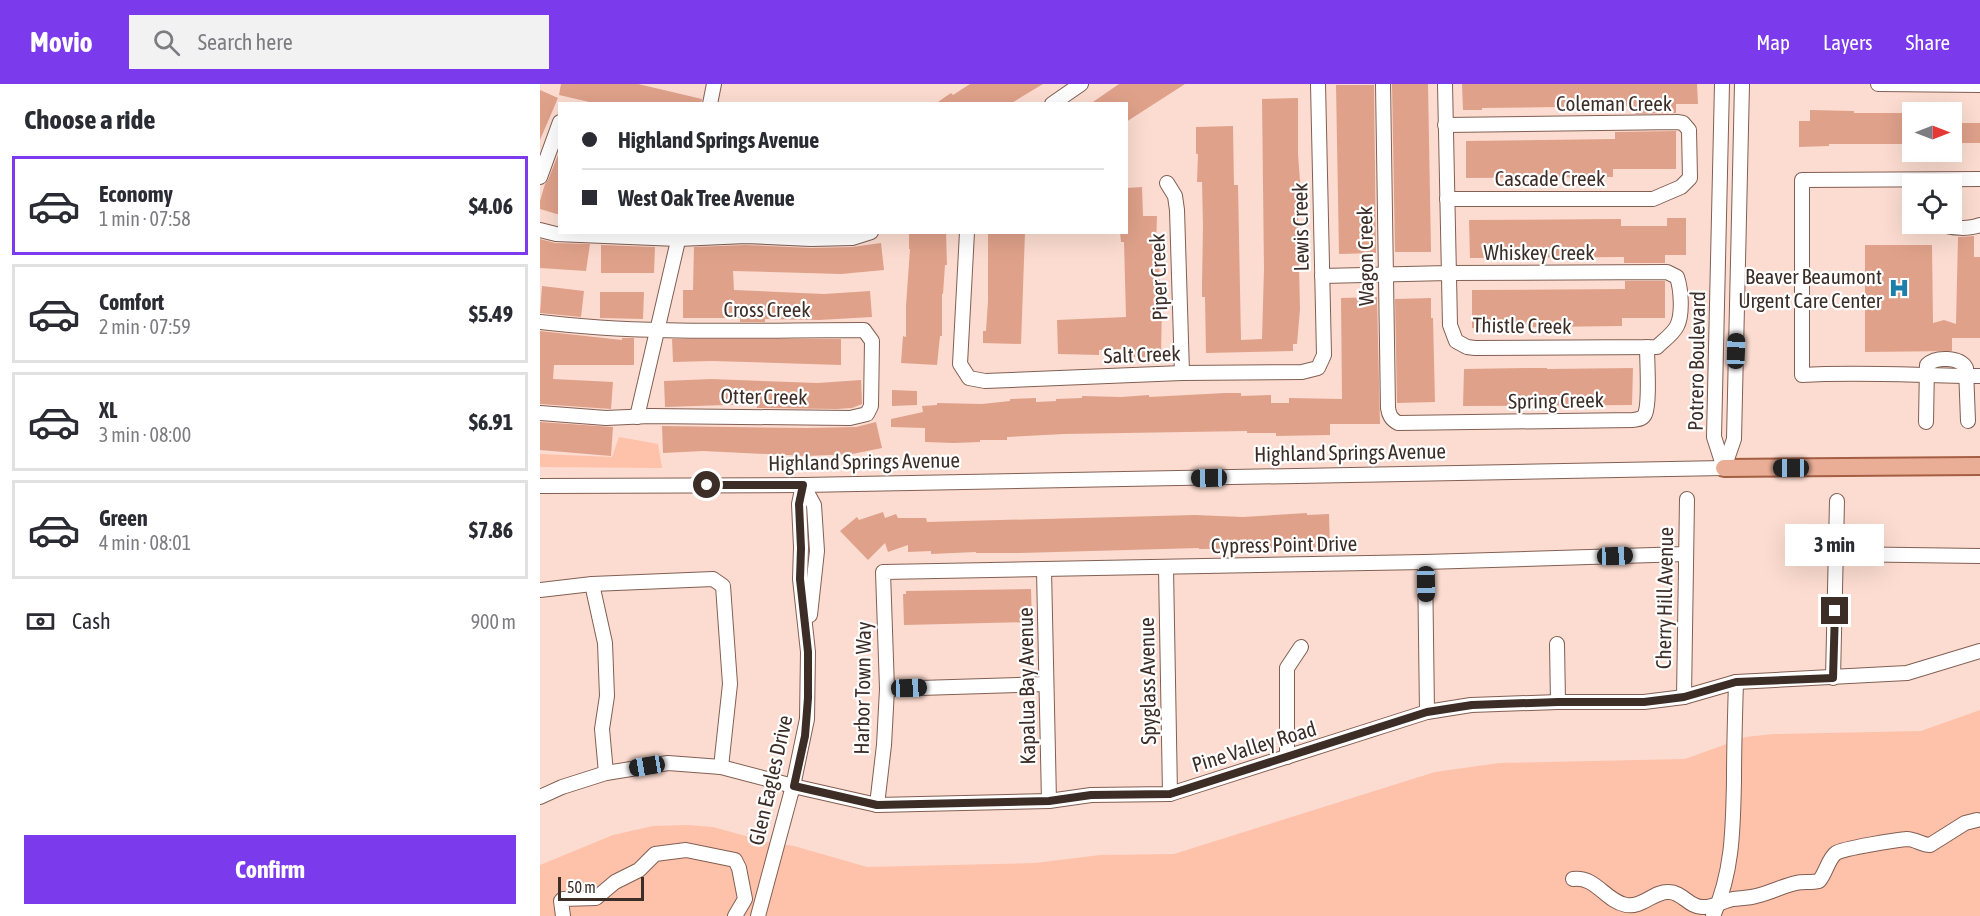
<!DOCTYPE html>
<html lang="en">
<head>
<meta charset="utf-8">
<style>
  :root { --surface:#fff; --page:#f2f2f3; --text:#2b2b33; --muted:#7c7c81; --line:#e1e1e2; --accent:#7c3aed }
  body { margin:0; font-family:"Asap Condensed",sans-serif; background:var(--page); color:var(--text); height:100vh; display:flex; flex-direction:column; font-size:22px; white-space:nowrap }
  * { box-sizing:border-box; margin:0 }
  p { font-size:20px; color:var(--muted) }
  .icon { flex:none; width:33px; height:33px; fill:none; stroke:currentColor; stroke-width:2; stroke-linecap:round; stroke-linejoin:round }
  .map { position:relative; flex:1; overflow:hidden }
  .side { display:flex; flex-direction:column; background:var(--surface); width:540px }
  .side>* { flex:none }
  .top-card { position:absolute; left:18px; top:18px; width:570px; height:132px; border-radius:0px; box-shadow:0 6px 24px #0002; display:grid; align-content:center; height:132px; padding:0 24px; background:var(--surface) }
  .needle { width:39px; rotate:90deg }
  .fabs { position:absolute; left:1362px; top:18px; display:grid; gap:12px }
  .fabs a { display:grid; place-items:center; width:60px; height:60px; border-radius:0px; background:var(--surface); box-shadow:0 6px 24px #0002; font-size:30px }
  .scale { position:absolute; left:18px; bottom:15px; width:86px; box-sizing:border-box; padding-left:6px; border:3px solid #3c2d27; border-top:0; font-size:16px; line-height:21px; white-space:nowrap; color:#3c2d27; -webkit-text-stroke:4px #fff; paint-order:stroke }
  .end { position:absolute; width:27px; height:27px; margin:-14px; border:8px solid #3c2d27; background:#fff; box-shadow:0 0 0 3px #fff }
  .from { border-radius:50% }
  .bubble { position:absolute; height:42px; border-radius:0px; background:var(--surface); box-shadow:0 6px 24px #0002; font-size:20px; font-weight:700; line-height:42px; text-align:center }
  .car { position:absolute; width:18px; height:36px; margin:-18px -9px; border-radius:8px; box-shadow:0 0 4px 2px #0007; background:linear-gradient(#222 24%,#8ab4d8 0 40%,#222 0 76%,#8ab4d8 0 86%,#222 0) }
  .top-card b { display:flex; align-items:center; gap:21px; height:57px; font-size:22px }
  .top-card b+b { border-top:2px solid var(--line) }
  .top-card i { width:15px; height:15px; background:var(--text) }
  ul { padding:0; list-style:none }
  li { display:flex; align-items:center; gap:18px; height:99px; margin:0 12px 9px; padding:0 12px; border:3px solid var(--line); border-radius:0px }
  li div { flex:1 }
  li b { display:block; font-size:22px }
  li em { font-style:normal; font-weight:700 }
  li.selected { border-color:var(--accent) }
  li>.icon { width:54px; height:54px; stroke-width:1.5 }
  h2 { padding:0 24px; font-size:27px; line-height:72px }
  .pay { display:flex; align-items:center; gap:15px; height:66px; padding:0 24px; font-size:22px }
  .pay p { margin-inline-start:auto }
  .primary-button { display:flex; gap:12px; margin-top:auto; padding:12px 24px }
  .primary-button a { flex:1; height:69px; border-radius:0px; background:var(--accent); color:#fff; font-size:24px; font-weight:700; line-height:69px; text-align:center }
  header { display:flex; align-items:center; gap:36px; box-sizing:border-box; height:84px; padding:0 30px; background:var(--accent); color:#fff }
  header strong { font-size:28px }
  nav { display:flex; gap:33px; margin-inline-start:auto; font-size:21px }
  .search { width:420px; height:54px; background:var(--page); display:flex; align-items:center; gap:15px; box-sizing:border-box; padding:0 21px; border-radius:0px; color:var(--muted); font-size:22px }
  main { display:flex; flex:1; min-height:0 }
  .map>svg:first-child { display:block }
  .green { fill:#fec1aa }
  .building { fill:#dfa18a }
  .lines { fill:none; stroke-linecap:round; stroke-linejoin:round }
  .minor-casing { stroke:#825f53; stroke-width:16 }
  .major-casing { stroke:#a45e43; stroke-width:20 }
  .minor { stroke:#fff; stroke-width:14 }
  .major { stroke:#eaae97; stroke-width:16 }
  .route { stroke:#3c2d27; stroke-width:8 }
  .labels { text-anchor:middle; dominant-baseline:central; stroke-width:4.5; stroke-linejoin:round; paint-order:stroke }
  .street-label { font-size:21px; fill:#3c2d27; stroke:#fff }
  .poi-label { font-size:21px; fill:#3c2d27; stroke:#fff; text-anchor:end }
</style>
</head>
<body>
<header>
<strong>Movio</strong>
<div class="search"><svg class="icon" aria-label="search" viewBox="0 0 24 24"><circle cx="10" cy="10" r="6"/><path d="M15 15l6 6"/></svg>Search here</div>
<nav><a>Map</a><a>Layers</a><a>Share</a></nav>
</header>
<main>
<section class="side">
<h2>Choose a ride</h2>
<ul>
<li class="selected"><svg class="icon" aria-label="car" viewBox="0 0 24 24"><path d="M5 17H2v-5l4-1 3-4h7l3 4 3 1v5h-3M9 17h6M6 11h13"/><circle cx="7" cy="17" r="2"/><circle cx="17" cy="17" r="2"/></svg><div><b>Economy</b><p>1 min · 07:58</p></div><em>$4.06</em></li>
<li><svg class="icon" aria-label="car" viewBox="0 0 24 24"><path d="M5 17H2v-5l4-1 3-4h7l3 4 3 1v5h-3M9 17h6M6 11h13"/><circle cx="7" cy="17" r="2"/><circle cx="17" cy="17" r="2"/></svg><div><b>Comfort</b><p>2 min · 07:59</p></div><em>$5.49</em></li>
<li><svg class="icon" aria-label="car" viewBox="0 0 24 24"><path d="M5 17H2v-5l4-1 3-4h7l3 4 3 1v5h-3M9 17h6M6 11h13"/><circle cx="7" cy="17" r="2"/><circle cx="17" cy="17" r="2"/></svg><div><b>XL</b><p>3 min · 08:00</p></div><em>$6.91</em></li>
<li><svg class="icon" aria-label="car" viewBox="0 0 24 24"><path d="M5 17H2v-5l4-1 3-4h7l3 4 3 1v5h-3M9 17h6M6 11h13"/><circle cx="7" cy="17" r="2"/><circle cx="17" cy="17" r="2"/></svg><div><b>Green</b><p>4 min · 08:01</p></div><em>$7.86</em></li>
</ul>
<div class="pay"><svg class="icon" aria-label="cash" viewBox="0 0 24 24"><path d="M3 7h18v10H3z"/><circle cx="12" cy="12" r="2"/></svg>Cash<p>900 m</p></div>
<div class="primary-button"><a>Confirm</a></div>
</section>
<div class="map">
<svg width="1440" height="832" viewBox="0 0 1440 832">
  <rect width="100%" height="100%" fill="#fcdcd0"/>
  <!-- green -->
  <g class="green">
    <path d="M79 353 118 360 122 384 0 383V370L72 373Z"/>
    <path d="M1440 626V832H0V781L73 751 113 742 148 741 173 743 228 758 254 762 327 783 495 779 560 771 634 770 895 688 959 679 1145 675 1206 653 1233 650 1381 647Z"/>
  </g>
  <!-- building -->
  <g class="building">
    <path d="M21 0H98L162 15 161 20H58L19 11Z"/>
    <path d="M430 0H503L470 20H395L411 9 413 11Z"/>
    <path d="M579 0H645L586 38V20H550Z"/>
    <path d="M852 0H888L891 168H855Z"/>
    <path d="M922 0H1157L1158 20H1136V29L1095 30V22L942 24V26H923Z"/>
    <path d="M796 1H834L836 169 799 170Z"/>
    <path d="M0 6 18 14 0 56Z"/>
    <path d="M758 14V70L761 110H759L758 141 760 225 757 260H753V267L666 269 665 213H662V201L663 142 662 98H657L658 70H656V43L693 42 694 101H698L701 256 722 255 724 185 722 15Z"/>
    <path d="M1270 26 1314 27V29H1372V60H1289V62L1259 63V37H1270Z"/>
    <path d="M1412 35H1421V39H1440V59H1412Z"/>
    <path d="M1136 47V85H1073V93L926 94V57L1075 55V48Z"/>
    <path d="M20 66V131L0 125V117L5 100 8 96Z"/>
    <path d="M602 103 603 132H617L616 162H619L620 218H622L621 273H586V265L559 266V271L518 270 517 236 586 233 584 158H581L580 148H586V104Z"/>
    <path d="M1127 134H1146V171H1125V179H1084V173L930 174 929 136 1081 135V142H1127Z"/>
    <path d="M369 148H406L407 181H405L403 210H402V252H400L397 281 361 279 363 252 366 253V222L370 165H369Z"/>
    <path d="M448 148H485L481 260 443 259V247H446L448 217Z"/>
    <path d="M1434 152V173H1440V254H1412V267L1325 268V161H1392L1393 239 1404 236 1416 240 1418 153Z"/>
    <path d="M0 155 15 159 50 160 46 187 0 184Z"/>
    <path d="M341 159 344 186 301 190 193 187 194 206 284 210 330 207 332 233 279 236 225 235V238H200V234H143V206H153L154 163 206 161 271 164 312 163Z"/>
    <path d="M61 161 115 163 114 189H61Z"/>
    <path d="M1085 197H1125V234H1082V242L932 244V206L1085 205Z"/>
    <path d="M2 202 44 207 41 233 0 229Z"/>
    <path d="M60 208H104L103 235 60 234Z"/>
    <path d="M837 213 840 340H790V351L736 352V349H707V347L524 350 467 353V356H440V358L414 359 385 358V344L351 343V335L383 328 382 322 397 321V319L442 320 470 317V315L496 314V318L516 317V315L542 314V312L581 313 609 311V313L685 309H701V312L731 311V319H749V314L802 315 801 214Z"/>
    <path d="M891 214V234H893L895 318 857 319 855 215Z"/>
    <path d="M0 247 82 256V254H94V281H14L13 295 73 298 71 325 0 320Z"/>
    <path d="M132 255H301V281L172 277 133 278Z"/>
    <path d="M988 284H1007V285L1093 284 1092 321 923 322 924 285Z"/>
    <path d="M171 295 278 299 321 296 322 320 312 324 297 325 220 324H217V320L125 323 124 297Z"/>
    <path d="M352 306 377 307V321L352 322Z"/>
    <path d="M0 338 73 343 71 372 0 366Z"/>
    <path d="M336 338 342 364 312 370 267 372 163 367 123 369 122 342 267 344 316 343Z"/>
    <path d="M343 428 345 434 356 430 358 434H386L387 438 655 431 703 433 767 429V431L789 430 790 463 659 465V464L480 469H436V468L391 470V467L368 468V461L348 468 345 459 328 476 300 447 317 433 319 436Z"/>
    <path d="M491 505 492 538 364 541 363 510H366V507Z"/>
  </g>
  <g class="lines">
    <!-- minor casing -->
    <g class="minor-casing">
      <g id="minor">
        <path d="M843 0 848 324C849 331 851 335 858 339L1093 336C1098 335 1103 335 1105 330 1110 319 1107 277 1107 263"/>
        <path d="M1182 0 1174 353 1184 384"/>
        <path d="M1338 0 1440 1"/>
        <path d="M170 20 174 0"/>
        <path d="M512 20 541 0"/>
        <path d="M905 41 1137 38 1143 39 1149 46 1150 94 1141 103 1113 115H907"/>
        <path d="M0 93 20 38"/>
        <path d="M1440 95 1262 96V291C1321 287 1381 292 1440 292"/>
        <path d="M627 99 635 112 637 126 642 289"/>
        <path d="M1402 140C1411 145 1430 145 1440 141"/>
        <path d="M0 146 16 150 138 155 206 152 271 155 312 154 331 148"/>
        <path d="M427 148 420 280 429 294 445 297 642 289 762 288 778 284 784 271 778 0"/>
        <path d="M782 192 908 189 1127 188 1137 193C1141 205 1143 230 1137 242 1133 250 1123 257 1117 263L935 264 927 263 916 257 910 241 905 0"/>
        <path d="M0 238C107 251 216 246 324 246L332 257 331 322 327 330 310 334 110 332 66 334 0 329"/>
        <path d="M97 333 140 148"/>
        <path d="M1386 338 1387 281C1396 272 1420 273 1426 284L1428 337"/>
        <path d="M1184 384 1194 355 1202 0"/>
        <path d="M263 401 274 421 277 467 270 531"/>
        <path d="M0 402 263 401 1184 384"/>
        <path d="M1296 470 1440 472"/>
        <path d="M885 478 887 628"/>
        <path d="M626 484 630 710"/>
        <path d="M504 486 509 717"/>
        <path d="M52 500 65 559 67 612 62 645 66 689"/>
        <path d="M0 506 52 500 173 495 183 502 190 600 181 683"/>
        <path d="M1017 560 1018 618"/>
        <path d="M1293 594 1297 417"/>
        <path d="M347 605 506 600"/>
        <path d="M1144 613 1147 415"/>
        <path d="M747 673V584L761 563"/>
        <path d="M0 713 22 703 66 689 128 679 181 683 253 702 337 721 509 717 551 711 630 710 887 628 931 621 1018 618H1104L1144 613 1196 598 1367 589 1440 567"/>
        <path d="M337 721 344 661 347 605 343 488 885 478 1146 470"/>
        <path d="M1033 795C1056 792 1065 817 1086 821 1102 824 1114 807 1129 808 1142 808 1149 823 1162 823 1172 824 1183 817 1193 815 1201 814 1209 814 1216 812 1230 809 1242 802 1256 799 1263 797 1271 799 1279 797 1286 789 1288 775 1296 769 1304 764 1356 756 1367 755 1375 755 1382 761 1390 761L1425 739 1437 736"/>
        <path d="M23 832 21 817 23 815 56 814 75 798 99 786 115 770 146 766 195 776 199 784 205 815 195 832"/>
        <path d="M218 832 253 702 267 635 268 568 260 495 261 463 259 420 263 401"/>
        <path d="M1173 832C1193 788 1193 743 1194 696 1194 663 1195 631 1196 598"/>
      </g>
    </g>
    <!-- major casing -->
    <g class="major-casing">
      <path id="major" d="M1184 384 1440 382"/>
    </g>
    <!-- minor -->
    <use href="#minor" class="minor"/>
    <!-- major -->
    <use href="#major" class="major"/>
  </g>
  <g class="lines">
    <!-- route -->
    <path class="route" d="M167 401H263L259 420 261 464 260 495 268 568V614L265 652 254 702 337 721 509 717 551 711 630 710 887 628 932 621 1018 618H1104L1144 613 1196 598 1293 594 1295 527"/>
  </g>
  <!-- icons -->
  <defs>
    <g id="hospital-bare" transform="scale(1.62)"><path d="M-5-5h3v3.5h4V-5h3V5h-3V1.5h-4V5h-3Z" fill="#1b7faa" stroke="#fff" stroke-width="2.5" paint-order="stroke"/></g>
  </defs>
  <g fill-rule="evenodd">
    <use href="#hospital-bare" x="1359" y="204"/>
  </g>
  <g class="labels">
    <!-- street labels -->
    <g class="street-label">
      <text x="1074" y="19">Coleman Creek</text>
      <text x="1010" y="94">Cascade Creek</text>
      <text transform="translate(760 143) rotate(-91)">Lewis Creek</text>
      <text x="999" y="168">Whiskey Creek</text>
      <text transform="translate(825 172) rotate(-91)">Wagon Creek</text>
      <text transform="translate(618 193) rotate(-92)">Piper Creek</text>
      <text x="227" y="225">Cross Creek</text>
      <text transform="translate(982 241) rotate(1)">Thistle Creek</text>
      <text transform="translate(602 270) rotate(-2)">Salt Creek</text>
      <text transform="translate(1156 277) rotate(-89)">Potrero Boulevard</text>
      <text transform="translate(224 312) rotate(1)">Otter Creek</text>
      <text transform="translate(1016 316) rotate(-1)">Spring Creek</text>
      <text transform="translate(810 368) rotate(-1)">Highland Springs Avenue</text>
      <text transform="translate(324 377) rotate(-1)">Highland Springs Avenue</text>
      <text transform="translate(744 460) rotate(-1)">Cypress Point Drive</text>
      <text transform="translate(1124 514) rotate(-89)">Cherry Hill Avenue</text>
      <text transform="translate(607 597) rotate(-91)">Spyglass Avenue</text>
      <text transform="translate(486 602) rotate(-91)">Kapalua Bay Avenue</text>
      <text transform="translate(322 604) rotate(-89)">Harbor Town Way</text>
      <text transform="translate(714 662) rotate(-17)">Pine Valley Road</text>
      <text transform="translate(230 696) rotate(-77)">Glen Eagles Drive</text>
    </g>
    <!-- poi labels -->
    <g class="poi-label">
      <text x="1342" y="192">Beaver Beaumont<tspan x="1342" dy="24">Urgent Care Center</tspan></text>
    </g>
  </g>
</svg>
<div class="fabs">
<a><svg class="needle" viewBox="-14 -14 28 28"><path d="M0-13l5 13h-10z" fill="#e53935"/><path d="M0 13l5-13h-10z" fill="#7c7c81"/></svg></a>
<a><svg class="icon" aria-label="locate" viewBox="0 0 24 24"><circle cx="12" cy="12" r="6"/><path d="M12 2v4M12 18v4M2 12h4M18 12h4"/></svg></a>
</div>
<div class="scale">50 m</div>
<i class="end from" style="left:167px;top:401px"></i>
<i class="end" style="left:1295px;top:527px"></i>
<div class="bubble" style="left:1245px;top:440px;width:99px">3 min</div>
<i class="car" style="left:1196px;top:267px;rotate:2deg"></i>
<i class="car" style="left:1251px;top:384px;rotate:270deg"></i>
<i class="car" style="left:669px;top:394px;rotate:269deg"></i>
<i class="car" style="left:1075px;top:472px;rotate:88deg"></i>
<i class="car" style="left:886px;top:500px;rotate:179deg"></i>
<i class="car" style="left:369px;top:604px;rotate:88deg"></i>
<i class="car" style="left:107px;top:682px;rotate:261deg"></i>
<div class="top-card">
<b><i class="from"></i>Highland Springs Avenue</b>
<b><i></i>West Oak Tree Avenue</b>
</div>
</div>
</main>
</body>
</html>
